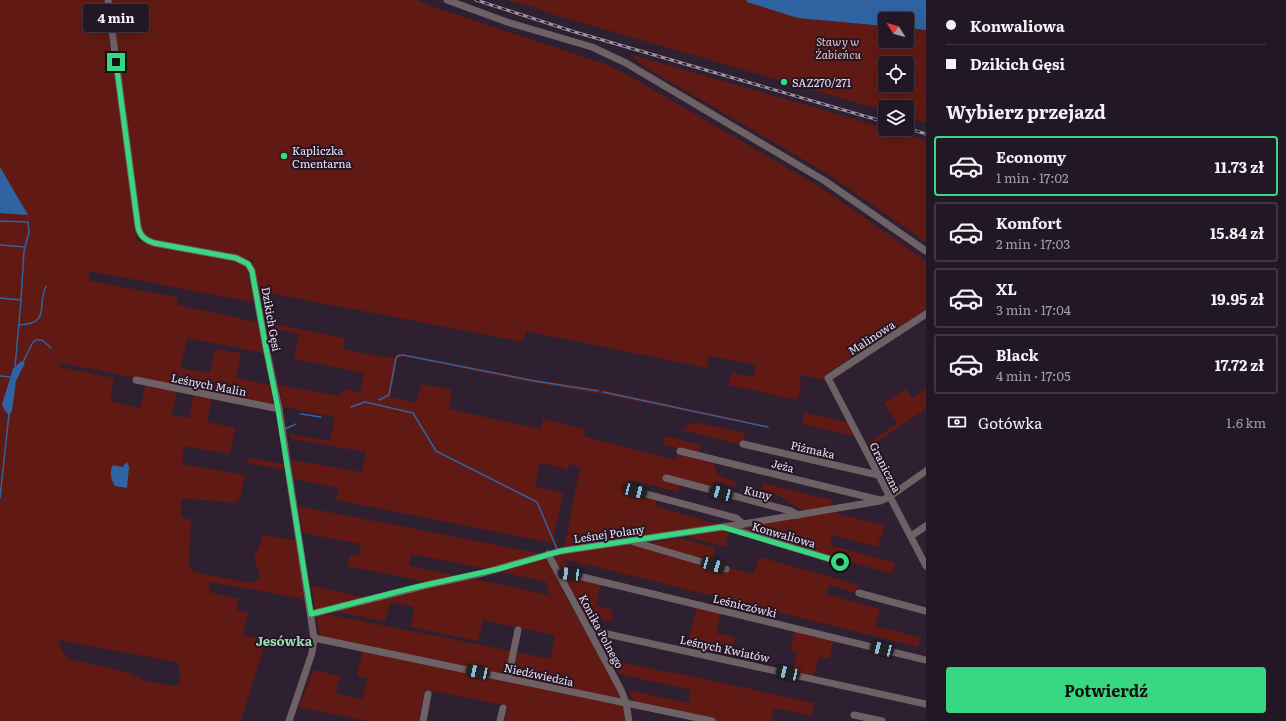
<!DOCTYPE html>
<html lang="pl">
<head>
<meta charset="utf-8">
<style>
  :root { --surface:#221725; --page:#2e2432; --text:#f1f3f6; --muted:#a29fa7; --line:#3f3642; --accent:#38d880 }
  body { margin:0; font-family:Literata,serif; background:var(--page); color:var(--text); height:100vh; display:flex; flex-direction:column; font-size:15px; white-space:nowrap }
  * { box-sizing:border-box; margin:0 }
  p { font-size:13px; color:var(--muted) }
  .icon { flex:none; width:22px; height:22px; fill:none; stroke:currentColor; stroke-width:2; stroke-linecap:round; stroke-linejoin:round }
  .map { position:relative; flex:1; overflow:hidden }
  .drawer { display:flex; flex-direction:column; background:var(--surface); width:360px }
  .drawer>* { flex:none }
  .guide { display:grid; align-content:center; height:88px; padding:0 20px; background:var(--surface) }
  .needle { width:26px; rotate:307deg }
  .controls { position:absolute; left:878px; top:12px; display:grid; gap:8px }
  .controls a { display:grid; place-items:center; width:36px; height:36px; border-radius:4px; background:var(--surface); box-shadow:0 4px 16px #0002,0 0 0 1px var(--line); font-size:20px }
  .end { position:absolute; width:18px; height:18px; margin:-9px; border:5px solid #38d880; background:#111; box-shadow:0 0 0 2px #111 }
  .from { border-radius:50% }
  .bubble { position:absolute; height:28px; border-radius:4px; background:var(--surface); box-shadow:0 4px 16px #0002,0 0 0 1px var(--line); font-size:13px; font-weight:700; line-height:28px; text-align:center }
  .car { position:absolute; width:12px; height:24px; margin:-12px -6px; border-radius:5px; box-shadow:0 0 3px 1px #0007; background:linear-gradient(#222 24%,#8ab4d8 0 40%,#222 0 76%,#8ab4d8 0 86%,#222 0) }
  .guide b { display:flex; align-items:center; gap:14px; height:38px; font-size:15px }
  .guide b+b { border-top:1px solid var(--line) }
  .guide i { width:10px; height:10px; background:var(--text) }
  ul { padding:0; list-style:none }
  li { display:flex; align-items:center; gap:12px; height:60px; margin:0 8px 6px; padding:0 12px; border:2px solid var(--line); border-radius:4px }
  li div { flex:1 }
  li b { display:block; font-size:15px }
  li em { font-style:normal; font-weight:700 }
  li.selected { border-color:var(--accent) }
  li>.icon { width:36px; height:36px; stroke-width:1.5 }
  h2 { padding:0 20px; font-size:18px; line-height:48px }
  .pay { display:flex; align-items:center; gap:10px; height:44px; padding:0 20px; font-size:15px }
  .pay p { margin-inline-start:auto }
  .action { display:flex; gap:8px; margin-top:auto; padding:8px 20px }
  .action a { flex:1; height:46px; border-radius:4px; background:var(--accent); color:#111; font-size:16px; font-weight:700; line-height:46px; text-align:center }
  main { display:flex; flex:1; min-height:0 }
  .map>svg:first-child { display:block }
  .green { fill:#601a13; fill-rule:evenodd }
  .water { fill:#3063a2 }
  .lines { fill:none; stroke-linecap:round; stroke-linejoin:round }
  .stream { stroke:#3063a2; stroke-width:1.5 }
  .minor { stroke:#6e6165; stroke-width:7 }
  .rail-casing { stroke:#9e92a1; stroke-width:3 }
  .rail { stroke:#241627; stroke-width:1.5; stroke-dasharray:4.5; stroke-linecap:butt }
  .route { stroke:#38d880; stroke-width:5 }
  .poi-dot { fill:#38d880; stroke:#241627; stroke-width:1.5 }
  .labels { text-anchor:middle; dominant-baseline:central; stroke-width:4; stroke-linejoin:round; paint-order:stroke }
  .park-label { font-size:11px; font-style:italic; fill:#f3c1b9; stroke:#241627 }
  .poi-label { font-size:11px; fill:#ede3ef; stroke:#241627; text-anchor:start }
  .street-label { font-size:11px; fill:#ede3ef; stroke:#241627 }
  .quarter-label { font-size:13px; font-weight:bold; fill:#96dfad; stroke:#241627 }
</style>
</head>
<body>
<main>
<div class="map">
<svg width="926" height="721" viewBox="0 0 926 721">
  <rect width="100%" height="100%" fill="#2e1f31"/>
  <!-- green -->
  <g class="green">
    <path d="M0 0H104L137 241 243 263 247 268 253 302 88 271 90 281 177 297V305L257 322 263 353 187 338 181 368 210 373 215 349 241 353 236 378 270 385 273 405 61 363 60 367 114 378 110 401 140 408 146 384 177 390 172 415 189 418 194 393 212 397 207 422 235 428 230 454 184 446 182 464 245 475 240 499 234 503 181 498V517L191 520 189 565 194 572 251 583 257 580 260 577 254 557 261 542 262 534 296 541 304 599 210 582 209 592 239 599 236 610 248 612 243 635 266 640 241 721H0ZM25 363 16 381 12 411 9 382 15 366ZM58 640 176 662 179 665 180 682 175 686 145 681 130 673 69 659 63 653Z"/>
    <path d="M112 0H417L433 7 608 65 647 86 825 190 926 261V310L826 374V380L800 375V381L802 382 798 400 729 385 731 373 754 377 755 365 709 356 707 368 526 331 523 342 259 291 255 278 253 260 153 239 148 238 141 231Z"/>
    <path d="M507 0H926V123L907 118V107H885V111L545 12V11L521 3 522 5ZM885 19H907V41H885ZM885 63H907V85H885Z"/>
    <path d="M630 54 885 128V129H889L926 140V242L828 174 645 67Z"/>
    <path d="M267 323 345 338 343 349 387 358 388 356 395 358 397 354H402L536 380 599 389 769 426V428L611 396 506 378 404 356 398 358 390 397 416 403 421 384 452 390 449 409 541 429 543 419 584 429 583 433 586 437 676 460 678 452 715 462C712 476 726 478 737 483L736 487 716 481 714 490 680 483 678 492 630 480 628 488 658 498 655 506 720 525 564 549 580 467 569 464 567 471 564 468 540 463 535 486 563 493 554 536 559 550H556L553 543 336 500 339 488 294 479 291 460 362 472 366 452 291 439 289 431 293 435 330 441 335 417 283 407 279 385 340 396 344 389 360 392 364 373 294 359 299 334 268 328Z"/>
    <path d="M906 389 912 398 926 389V409L869 447 866 441 870 442 897 423 884 403Z"/>
    <path d="M804 413 848 422 855 436 802 424Z"/>
    <path d="M695 422 745 433 742 445 682 430Z"/>
    <path d="M665 436 701 445 698 454 663 445Z"/>
    <path d="M248 458 283 464 284 470 247 463Z"/>
    <path d="M763 483 832 500 830 507 801 510 778 495 761 489Z"/>
    <path d="M298 506 542 554 487 569 411 554 409 566 458 576 428 582 347 566 350 555 359 556 361 544 303 533Z"/>
    <path d="M832 512 885 526 877 547 832 535 830 545 895 563 892 574 732 528Z"/>
    <path d="M719 529 729 532 725 547 686 536Z"/>
    <path d="M681 538 715 548 712 562 646 544Z"/>
    <path d="M631 544 754 574 759 557 859 585 856 593 829 585 826 594 880 609 875 626 921 638 918 647 564 559 569 572 559 569 555 559 557 554Z"/>
    <path d="M541 557 547 560 557 576 559 584 616 687 620 700 511 676 517 652 550 659 555 635 483 620 478 641 411 627 414 607 390 602 385 622 334 611 469 578 550 595 546 582 501 572Z"/>
    <path d="M563 575 601 583 596 605 613 610 611 621 584 615Z"/>
    <path d="M312 586 367 598 315 611Z"/>
    <path d="M697 606 721 612 716 633 735 637 733 648 689 638Z"/>
    <path d="M326 614 511 651 506 673 505 675 320 636 316 615Z"/>
    <path d="M795 630 834 640 829 659 819 657 813 678 793 673 797 652 790 650Z"/>
    <path d="M363 650 624 704 626 721H578L572 720V721H505L508 706 425 689 418 721H368L299 707 313 670 340 676 336 694 363 699 367 678 357 676Z"/>
    <path d="M612 660 671 673 672 672 814 703 811 716 774 708 771 721H719L635 703 628 690 688 703 691 690 619 674Z"/>
  </g>
  <!-- water -->
  <g class="water">
    <path d="M747 0H926V30L907 28V19H885V26L798 18 747 2Z"/>
    <path d="M0 167 28 215 0 213Z"/>
    <path d="M21 361 25 363 16 381 12 411 9 415 5 411 2 404 13 369Z"/>
    <path d="M127 462 129 467 127 488 115 486C111 480 109 472 113 465L122 467Z"/>
  </g>
  <g class="lines">
    <!-- stream -->
    <g class="stream">
      <path d="M0 221 28 222 29 232 24 251 21 300"/>
      <path d="M0 245 25 247"/>
      <path d="M0 298 21 300 15 367"/>
      <path d="M19 325C52 323 36 307 46 286"/>
      <path d="M22 364 33 342 36 340H42L51 348"/>
      <path d="M0 376 11 377"/>
      <path d="M603 392 768 427"/>
      <path d="M379 400 389 395 396 358 398 356 403 355 535 381 598 391"/>
      <path d="M351 407 365 402 413 413 436 451 537 502 557 549"/>
      <path d="M301 414 321 417"/>
      <path d="M285 429 296 424"/>
      <path d="M0 498 9 414"/>
    </g>
    <!-- minor -->
    <g class="minor">
      <path d="M108 0 138 227C140 236 145 240 154 243L236 258 248 264 252 271 265 343 279 409 314 638 312 653 289 721"/>
      <path d="M447 0 507 22 592 47 626 63 825 181 926 251"/>
      <path d="M926 314 828 378 926 566"/>
      <path d="M136 380 279 409"/>
      <path d="M743 444 878 475"/>
      <path d="M680 451 880 500"/>
      <path d="M666 478 791 511 798 515"/>
      <path d="M635 491 736 518 743 524"/>
      <path d="M725 527 840 562"/>
      <path d="M911 536 926 526"/>
      <path d="M634 542 726 569"/>
      <path d="M548 554 621 690 626 703 629 721"/>
      <path d="M558 572 570 574 926 660"/>
      <path d="M859 593 926 611"/>
      <path d="M311 614 427 585 483 573 561 551 743 524 880 501 889 497 926 471"/>
      <path d="M589 630 926 704"/>
      <path d="M314 638 712 721"/>
      <path d="M508 678 518 630"/>
      <path d="M854 715 882 721"/>
      <path d="M423 721 428 694"/>
      <path d="M500 721 503 708"/>
    </g>
    <!-- rail casing -->
    <g class="rail-casing">
      <g id="rail">
        <path d="M476 0 575 32 885 122"/>
        <path d="M907 128 926 134"/>
      </g>
    </g>
    <!-- rail -->
    <use href="#rail" class="rail"/>
  </g>
  <g class="lines">
    <!-- route -->
    <path class="route" d="M116 62 138 227C140 236 145 240 154 243L236 258 248 264 252 271 265 343 278 409 311 614 412 588 498 569 561 551 722 527 840 562"/>
  </g>
  <!-- markers -->
  <g class="poi-dot">
    <circle cx="784" cy="82" r="4"/>
    <circle cx="284" cy="156" r="4"/>
  </g>
  <g class="labels">
    <!-- park labels -->
    <g class="park-label">
      <text x="838" y="41">Stawy w<tspan x="838" dy="13">Żabieńcu</tspan></text>
    </g>
    <!-- poi labels -->
    <g class="poi-label">
      <text x="792" y="82">SAZ270/271</text>
      <text x="292" y="150">Kapliczka<tspan x="292" dy="13">Cmentarna</tspan></text>
    </g>
    <!-- street labels -->
    <g class="street-label">
      <text transform="translate(272 319) rotate(80)">Dzikich Gęsi</text>
      <text transform="translate(871 337) rotate(-33)">Malinowa</text>
      <text transform="translate(209 384) rotate(11)">Leśnych Malin</text>
      <text transform="translate(813 449) rotate(13)">Piżmaka</text>
      <text transform="translate(783 465) rotate(14)">Jeża</text>
      <text transform="translate(886 467) rotate(63)">Graniczna</text>
      <text transform="translate(758 492) rotate(14)">Kuny</text>
      <text transform="translate(609 533) rotate(-8)">Leśnej Polany</text>
      <text transform="translate(784 534) rotate(16)">Konwaliowa</text>
      <text transform="translate(745 605) rotate(14)">Leśniczówki</text>
      <text transform="translate(602 631) rotate(62)">Konika Polnego</text>
      <text transform="translate(725 648) rotate(12)">Leśnych Kwiatów</text>
      <text transform="translate(539 674) rotate(12)">Niedźwiedzia</text>
    </g>
    <!-- quarter labels -->
    <g class="quarter-label">
      <text x="284" y="640">Jesówka</text>
    </g>
  </g>
</svg>
<div class="controls">
<a><svg class="needle" viewBox="-14 -14 28 28"><path d="M0-13l5 13h-10z" fill="#e53935"/><path d="M0 13l5-13h-10z" fill="#a29fa7"/></svg></a>
<a><svg class="icon" aria-label="locate" viewBox="0 0 24 24"><circle cx="12" cy="12" r="6"/><path d="M12 2v4M12 18v4M2 12h4M18 12h4"/></svg></a>
<a><svg class="icon" aria-label="layers" viewBox="0 0 24 24"><path d="M12 4l9 5-9 5-9-5zM3 14l9 5 9-5"/></svg></a>
</div>
<i class="end from" style="left:840px;top:562px"></i>
<i class="end" style="left:116px;top:62px"></i>
<div class="bubble" style="left:83px;top:4px;width:66px">4 min</div>
<i class="car" style="left:635px;top:491px;rotate:105deg"></i>
<i class="car" style="left:721px;top:493px;rotate:286deg"></i>
<i class="car" style="left:713px;top:565px;rotate:106deg"></i>
<i class="car" style="left:570px;top:574px;rotate:276deg"></i>
<i class="car" style="left:882px;top:649px;rotate:284deg"></i>
<i class="car" style="left:478px;top:672px;rotate:282deg"></i>
<i class="car" style="left:788px;top:673px;rotate:283deg"></i>
</div>
<section class="drawer">
<div class="guide">
<b><i class="from"></i>Konwaliowa</b>
<b><i></i>Dzikich Gęsi</b>
</div>
<h2>Wybierz przejazd</h2>
<ul>
<li class="selected"><svg class="icon" aria-label="car" viewBox="0 0 24 24"><path d="M5 17H2v-5l4-1 3-4h7l3 4 3 1v5h-3M9 17h6M6 11h13"/><circle cx="7" cy="17" r="2"/><circle cx="17" cy="17" r="2"/></svg><div><b>Economy</b><p>1 min · 17:02</p></div><em>11.73 zł</em></li>
<li><svg class="icon" aria-label="car" viewBox="0 0 24 24"><path d="M5 17H2v-5l4-1 3-4h7l3 4 3 1v5h-3M9 17h6M6 11h13"/><circle cx="7" cy="17" r="2"/><circle cx="17" cy="17" r="2"/></svg><div><b>Komfort</b><p>2 min · 17:03</p></div><em>15.84 zł</em></li>
<li><svg class="icon" aria-label="car" viewBox="0 0 24 24"><path d="M5 17H2v-5l4-1 3-4h7l3 4 3 1v5h-3M9 17h6M6 11h13"/><circle cx="7" cy="17" r="2"/><circle cx="17" cy="17" r="2"/></svg><div><b>XL</b><p>3 min · 17:04</p></div><em>19.95 zł</em></li>
<li><svg class="icon" aria-label="car" viewBox="0 0 24 24"><path d="M5 17H2v-5l4-1 3-4h7l3 4 3 1v5h-3M9 17h6M6 11h13"/><circle cx="7" cy="17" r="2"/><circle cx="17" cy="17" r="2"/></svg><div><b>Black</b><p>4 min · 17:05</p></div><em>17.72 zł</em></li>
</ul>
<div class="pay"><svg class="icon" aria-label="cash" viewBox="0 0 24 24"><path d="M3 7h18v10H3z"/><circle cx="12" cy="12" r="2"/></svg>Gotówka<p>1.6 km</p></div>
<div class="action"><a>Potwierdź</a></div>
</section>
</main>
</body>
</html>
